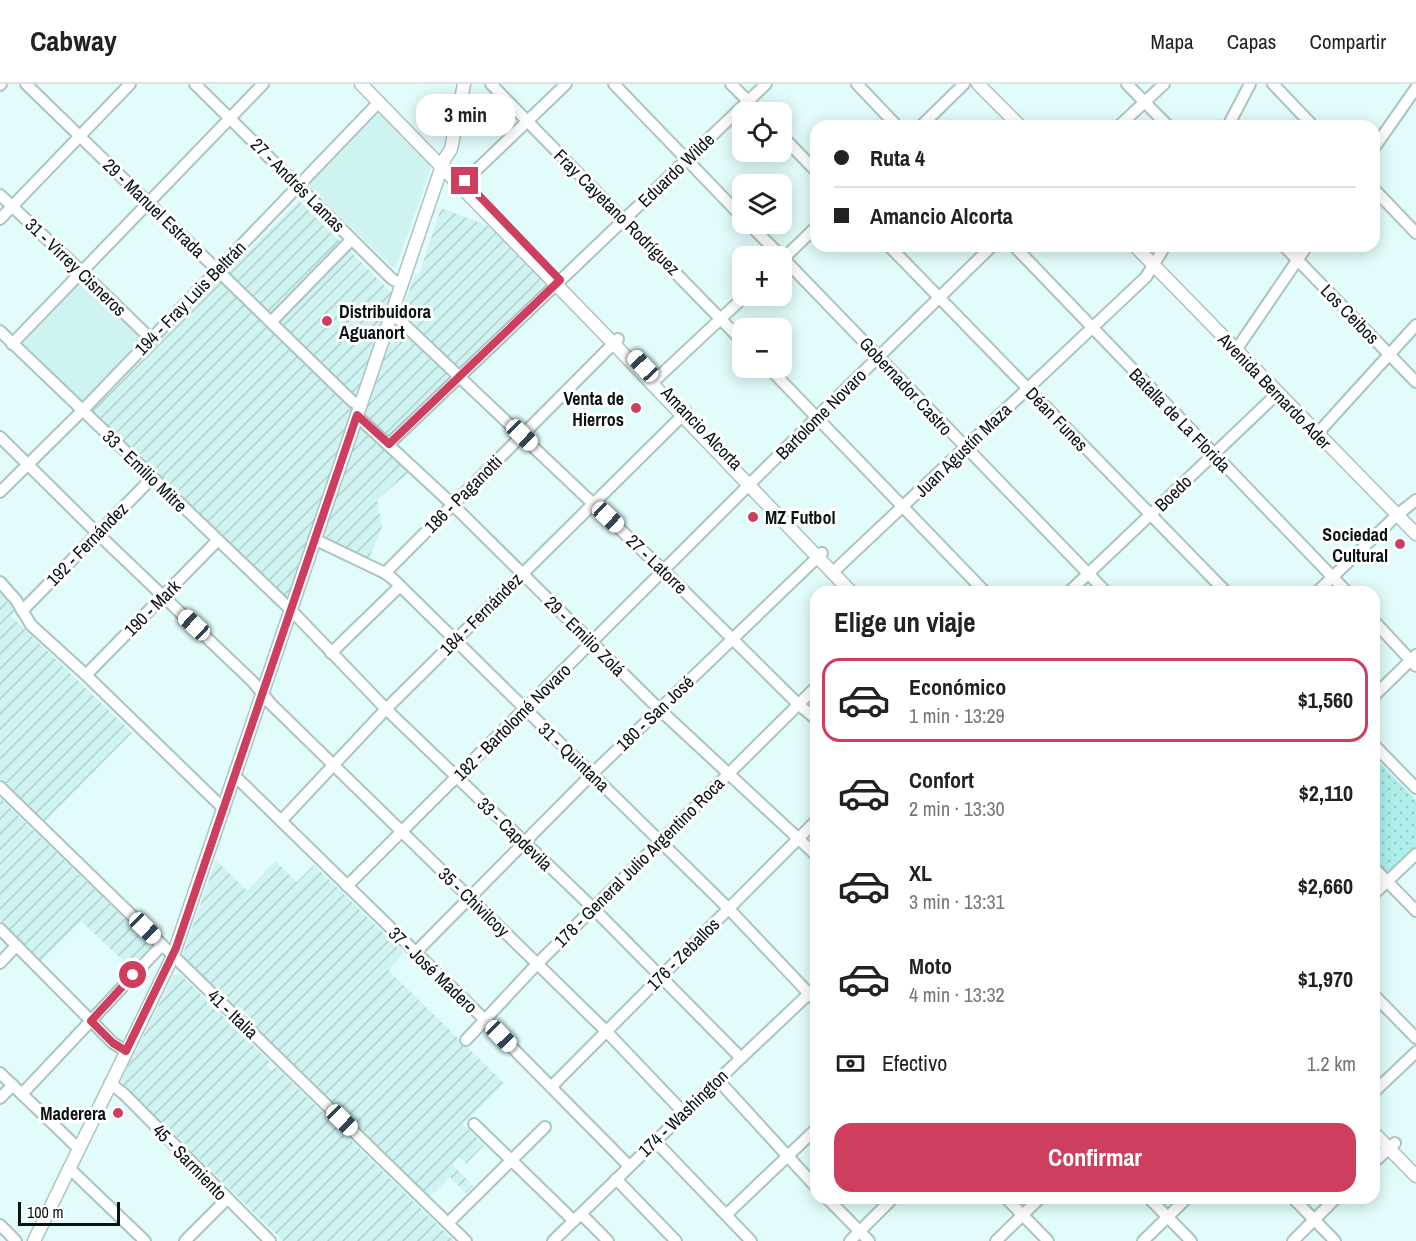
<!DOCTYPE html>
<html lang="es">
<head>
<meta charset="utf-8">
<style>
  :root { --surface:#fff; --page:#f2f2f2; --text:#222; --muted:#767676; --line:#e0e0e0; --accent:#ce3e5e }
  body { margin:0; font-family:"Archivo Narrow",sans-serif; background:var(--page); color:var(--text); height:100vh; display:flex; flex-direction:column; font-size:22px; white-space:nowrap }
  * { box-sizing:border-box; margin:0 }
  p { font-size:20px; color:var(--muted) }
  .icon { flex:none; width:33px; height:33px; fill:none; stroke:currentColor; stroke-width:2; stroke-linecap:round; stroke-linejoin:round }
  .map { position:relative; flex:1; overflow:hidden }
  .sheet { position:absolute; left:810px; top:502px; width:570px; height:618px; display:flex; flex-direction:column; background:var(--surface); border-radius:18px; box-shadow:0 3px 15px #0003 }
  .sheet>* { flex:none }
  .banner { position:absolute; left:810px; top:36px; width:570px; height:132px; border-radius:18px; box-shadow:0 3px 15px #0003; display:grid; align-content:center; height:132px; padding:0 24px; background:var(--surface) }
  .fabs { position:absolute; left:732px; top:18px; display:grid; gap:12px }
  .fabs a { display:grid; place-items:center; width:60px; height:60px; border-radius:12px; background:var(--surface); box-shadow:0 3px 15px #0003; font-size:30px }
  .scale { position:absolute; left:18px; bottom:15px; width:102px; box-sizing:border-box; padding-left:6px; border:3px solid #091312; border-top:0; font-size:16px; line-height:21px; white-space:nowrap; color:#091312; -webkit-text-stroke:4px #fff; paint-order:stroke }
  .end { position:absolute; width:27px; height:27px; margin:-14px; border:8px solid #ce3e5e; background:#fff; box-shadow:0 0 0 3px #fff }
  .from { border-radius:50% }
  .bubble { position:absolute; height:42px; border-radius:18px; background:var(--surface); box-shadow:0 3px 15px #0003; font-size:20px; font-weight:700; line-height:42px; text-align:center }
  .car { position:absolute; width:18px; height:36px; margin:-18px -9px; border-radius:8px; box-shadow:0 0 4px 2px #0007; background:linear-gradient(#fff 24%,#345 0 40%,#fff 0 76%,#345 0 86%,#fff 0) }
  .banner b { display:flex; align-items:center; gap:21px; height:57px; font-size:22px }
  .banner b+b { border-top:2px solid var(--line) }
  .banner i { width:15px; height:15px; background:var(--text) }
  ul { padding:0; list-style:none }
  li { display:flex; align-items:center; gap:18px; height:84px; margin:0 12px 9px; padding:0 12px; border:3px solid transparent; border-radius:18px }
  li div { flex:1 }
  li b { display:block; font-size:22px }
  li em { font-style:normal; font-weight:700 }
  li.active { border-color:var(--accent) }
  li>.icon { width:54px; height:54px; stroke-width:1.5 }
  h2 { padding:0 24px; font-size:27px; line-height:72px }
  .pay { display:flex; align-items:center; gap:15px; height:66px; padding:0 24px; font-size:22px }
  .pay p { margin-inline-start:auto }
  .button { display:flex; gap:12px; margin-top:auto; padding:12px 24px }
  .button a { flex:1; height:69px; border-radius:18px; background:var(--accent); color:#fff; font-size:24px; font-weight:700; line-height:69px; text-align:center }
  header { display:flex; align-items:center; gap:36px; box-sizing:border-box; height:84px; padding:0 30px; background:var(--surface); border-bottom:2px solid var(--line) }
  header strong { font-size:28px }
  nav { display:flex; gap:33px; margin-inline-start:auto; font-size:21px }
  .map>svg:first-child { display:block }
  .built { fill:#cef3f1 }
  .industrial { fill:url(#industrial-furrows) }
  .grass { fill:url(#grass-dots) }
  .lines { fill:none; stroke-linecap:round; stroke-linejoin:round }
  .minor-casing { stroke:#aac4c2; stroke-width:14 }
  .major-casing { stroke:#aac4c2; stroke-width:15 }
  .minor { stroke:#fff; stroke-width:10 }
  .major { stroke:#fff; stroke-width:12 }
  .route { stroke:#ce3e5e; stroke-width:8 }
  .poi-dot { fill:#ce3e5e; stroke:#fff; stroke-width:2 }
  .labels { text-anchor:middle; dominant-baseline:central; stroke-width:6; stroke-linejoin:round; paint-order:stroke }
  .street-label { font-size:18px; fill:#091312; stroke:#fff }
  .poi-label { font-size:18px; font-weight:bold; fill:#091312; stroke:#fff; text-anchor:end }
</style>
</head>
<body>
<header>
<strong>Cabway</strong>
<nav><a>Mapa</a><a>Capas</a><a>Compartir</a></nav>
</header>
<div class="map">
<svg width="1416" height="1157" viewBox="0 0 1416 1157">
  <defs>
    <pattern id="industrial-furrows" width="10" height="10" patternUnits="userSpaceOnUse" patternTransform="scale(1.5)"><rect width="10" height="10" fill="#cef3f1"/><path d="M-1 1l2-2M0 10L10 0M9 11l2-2" fill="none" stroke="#b0cfce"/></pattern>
    <pattern id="grass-dots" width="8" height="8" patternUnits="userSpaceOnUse" patternTransform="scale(1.5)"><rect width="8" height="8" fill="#aeefeb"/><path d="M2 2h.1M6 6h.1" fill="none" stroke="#94ccc8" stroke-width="1.8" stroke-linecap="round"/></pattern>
  </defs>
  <rect width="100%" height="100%" fill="#e1fcfa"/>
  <!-- built -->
  <g class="built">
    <path d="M378 30H382L430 81 431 84 396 183H392L310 103 311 99Z"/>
    <path d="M80 200H85L141 254V258L83 316H79L24 262V258Z"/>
  </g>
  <!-- industrial -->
  <g class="industrial">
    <path d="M299 117 404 221 415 190 419 191 441 124 486 141 489 143 491 142 546 199 383 363 409 388 377 416 382 443 367 479 310 454 291 513H282L87 327Z"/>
    <path d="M0 510 16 526 11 532 132 649 45 737 0 694Z"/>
    <path d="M0 714 152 861 131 884 81 837 41 877 0 836Z"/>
    <path d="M216 776 247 807 275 777 297 798 314 781 404 869 388 886 504 999 463 1040 484 1061 466 1080 459 1073 452 1080 473 1102 466 1109 450 1093 430 1113 251 939 250 933 241 924 235 923 184 875 183 870Z"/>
    <path d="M180 890 270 978 267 982 272 987 276 983 454 1157H283L123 1000 122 994 174 891Z"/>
  </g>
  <!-- grass -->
  <path class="grass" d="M1374 673 1416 716V762L1386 790 1374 777Z"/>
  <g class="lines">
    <!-- minor casing -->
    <g class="minor-casing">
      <g id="minor">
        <path d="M26 0 352 317 360 322"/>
        <path d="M195 0 392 195 401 200"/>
        <path d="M491 0 742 257"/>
        <path d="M614 0 742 133"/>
        <path d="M731 0 759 28"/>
        <path d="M857 0 897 42"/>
        <path d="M1127 0 1168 42"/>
        <path d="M1273 0 1313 42"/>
        <path d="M0 1 1 0"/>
        <path d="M921 42 964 0"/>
        <path d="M1119 42 1164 0"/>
        <path d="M1228 42 1250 0"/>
        <path d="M782 52 816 87"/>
        <path d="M1374 64 1416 4"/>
        <path d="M465 97 566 0"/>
        <path d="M1374 105 1416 149"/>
        <path d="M0 111 82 188 151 255"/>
        <path d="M0 135 130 0"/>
        <path d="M749 140 781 172"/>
        <path d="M889 162 1226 508"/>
        <path d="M1014 162 1347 508"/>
        <path d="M1284 162 1416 298"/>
        <path d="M782 173 1106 508"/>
        <path d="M782 176 816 143"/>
        <path d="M392 229 664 487 798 620 816 635"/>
        <path d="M272 237 352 155"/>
        <path d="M0 247 290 525 386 625 593 824 741 974"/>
        <path d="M12 260 263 0"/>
        <path d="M1236 266 1307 162"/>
        <path d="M769 284 985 508"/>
        <path d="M651 300 745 212"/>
        <path d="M356 331 452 420 659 625 816 771"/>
        <path d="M1317 350 1416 241"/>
        <path d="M0 353 97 449 253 598 271 620 606 947 684 1029"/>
        <path d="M389 360 766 0"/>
        <path d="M0 408 82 327 378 19"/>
        <path d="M314 455 385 489 393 495 728 824 816 917"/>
        <path d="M385 489 618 255"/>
        <path d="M832 489 1146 193 1165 162"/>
        <path d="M0 498 16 516 31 541 86 591 224 725"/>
        <path d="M1069 508 1278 309"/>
        <path d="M1317 508 1397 431 1416 416"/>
        <path d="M22 527 152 394"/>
        <path d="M1374 537 1416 582"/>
        <path d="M331 569 400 502"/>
        <path d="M86 591 217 457"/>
        <path d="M1374 612 1416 571"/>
        <path d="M1374 661 1416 704"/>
        <path d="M235 692 484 935 629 1082"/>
        <path d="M0 703 466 1157"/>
        <path d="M281 737 386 625 686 328"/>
        <path d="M1374 784 1416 827"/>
        <path d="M347 802 817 333 992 162"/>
        <path d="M1374 810 1416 770"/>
        <path d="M0 845 113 959 126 967"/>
        <path d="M415 869 592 690 822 469"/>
        <path d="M0 879 16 862"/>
        <path d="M1374 911 1416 954"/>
        <path d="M466 956 537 880 816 603"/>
        <path d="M0 989 78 1064"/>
        <path d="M718 996 816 1103"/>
        <path d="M110 999 124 1010 270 1157"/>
        <path d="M551 1003 816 737"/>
        <path d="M1374 1008 1416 968"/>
        <path d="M22 1010 162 861"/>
        <path d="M0 1014 13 1001"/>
        <path d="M474 1040 574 1137"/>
        <path d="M655 1057 751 1157"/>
        <path d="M1374 1078 1395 1059"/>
        <path d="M69 1084 145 1157"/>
        <path d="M616 1095 676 1157"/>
        <path d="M827 1114 869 1157"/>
        <path d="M1006 1114 1048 1157"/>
        <path d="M1149 1114 1191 1157"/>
        <path d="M1293 1114 1335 1157"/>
        <path d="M581 1130 608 1157"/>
        <path d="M727 1130 816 1045"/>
        <path d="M448 1139 545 1043"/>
        <path d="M0 1141 16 1157"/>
        <path d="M185 1157 227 1115"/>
        <path d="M553 1157 741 974 816 903"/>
        <path d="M850 1157 893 1114"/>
        <path d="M996 1157 1040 1114"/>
        <path d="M1143 1157 1187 1114"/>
        <path d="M1293 1157 1336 1114"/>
      </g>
    </g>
    <!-- major casing -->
    <g class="major-casing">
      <g id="major">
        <path d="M361 0 613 259 851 508"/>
        <path d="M978 0 1020 42"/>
        <path d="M1135 162 1416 450"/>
        <path d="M1374 1049 1416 1092"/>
        <path d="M34 1157 173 872 444 76 451 65 464 0"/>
      </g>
    </g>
    <!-- minor -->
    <use href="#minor" class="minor"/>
    <!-- major -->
    <use href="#major" class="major"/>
  </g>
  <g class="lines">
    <!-- route -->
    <path class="route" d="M133 891 91 937 113 959 126 967 176 864 357 331 389 360 560 196 465 97"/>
  </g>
  <!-- markers -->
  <g class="poi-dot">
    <circle cx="327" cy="237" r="6"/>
    <circle cx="636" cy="324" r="6"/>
    <circle cx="753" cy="433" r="6"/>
    <circle cx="1400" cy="460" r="6"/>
    <circle cx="118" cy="1029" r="6"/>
  </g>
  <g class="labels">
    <!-- street labels -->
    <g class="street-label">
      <text transform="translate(676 86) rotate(-44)">Eduardo Wilde</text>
      <text transform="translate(298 101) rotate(45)">27 - Andrés Lamas</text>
      <text transform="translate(154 124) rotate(44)">29 - Manuel Estrada</text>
      <text transform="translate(617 128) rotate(45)">Fray Cayetano Rodríguez</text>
      <text transform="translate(76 183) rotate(44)">31 - Virrey Cisneros</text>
      <text transform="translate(190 214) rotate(-46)">194 - Fray Luis Beltrán</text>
      <text transform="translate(1350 230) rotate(46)">Los Ceibos</text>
      <text transform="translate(906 302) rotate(47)">Gobernador Castro</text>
      <text transform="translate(1275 307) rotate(46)">Avenida Bernardo Ader</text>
      <text transform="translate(821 330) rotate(-45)">Bartolome Novaro</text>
      <text transform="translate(1057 335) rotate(46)">Déan Funes</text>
      <text transform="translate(1180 336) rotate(46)">Batalla de La Florida</text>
      <text transform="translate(702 344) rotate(46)">Amancio Alcorta</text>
      <text transform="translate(963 366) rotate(-44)">Juan Agustín Maza</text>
      <text transform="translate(145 387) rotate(44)">33 - Emilio Mitre</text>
      <text transform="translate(1173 409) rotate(-44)">Boedo</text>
      <text transform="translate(463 410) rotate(-45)">186 - Paganotti</text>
      <text transform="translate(87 460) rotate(-46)">192 - Fernández</text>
      <text transform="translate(657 480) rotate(44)">27 - Latorre</text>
      <text transform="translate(152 524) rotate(-45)">190 - Mark</text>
      <text transform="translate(481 530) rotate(-45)">184 - Fernández</text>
      <text transform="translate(585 552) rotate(45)">29 - Emilio Zolá</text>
      <text transform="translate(655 629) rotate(-44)">180 - San José</text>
      <text transform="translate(512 638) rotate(-45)">182 - Bartolomé Novaro</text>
      <text transform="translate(574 673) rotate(44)">31 - Quintana</text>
      <text transform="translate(515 750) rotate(44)">33 - Capdevila</text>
      <text transform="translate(639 778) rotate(-45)">178 - General Julio Argentino Roca</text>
      <text transform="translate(474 818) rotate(44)">35 - Chivilcoy</text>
      <text transform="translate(683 870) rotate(-45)">176 - Zeballos</text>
      <text transform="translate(433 886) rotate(44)">37 - José Madero</text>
      <text transform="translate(233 930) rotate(44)">41 - Italia</text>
      <text transform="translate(683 1029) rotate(-44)">174 - Washington</text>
      <text transform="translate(190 1078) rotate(46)">45 - Sarmiento</text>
    </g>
    <!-- poi labels -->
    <g class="poi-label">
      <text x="339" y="227" text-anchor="start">Distribuidora<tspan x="339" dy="21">Aguanort</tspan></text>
      <text x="624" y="314">Venta de<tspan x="624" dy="21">Hierros</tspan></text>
      <text x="765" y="433" text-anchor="start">MZ Futbol</text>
      <text x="1388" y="450">Sociedad<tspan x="1388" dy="21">Cultural</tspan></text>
      <text x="106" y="1029">Maderera</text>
    </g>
  </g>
</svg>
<div class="fabs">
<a><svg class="icon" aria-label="locate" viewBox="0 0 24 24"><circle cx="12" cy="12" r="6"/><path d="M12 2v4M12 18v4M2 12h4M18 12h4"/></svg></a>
<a><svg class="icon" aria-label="layers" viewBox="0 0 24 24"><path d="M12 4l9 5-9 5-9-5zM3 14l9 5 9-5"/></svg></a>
<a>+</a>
<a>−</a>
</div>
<div class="scale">100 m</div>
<i class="end from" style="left:133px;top:891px"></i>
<i class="end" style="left:465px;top:97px"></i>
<div class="bubble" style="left:416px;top:10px;width:99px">3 min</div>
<i class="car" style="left:643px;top:282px;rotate:317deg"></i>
<i class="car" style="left:522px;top:351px;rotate:134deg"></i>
<i class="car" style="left:608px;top:433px;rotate:133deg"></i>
<i class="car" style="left:194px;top:541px;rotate:313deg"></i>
<i class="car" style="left:145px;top:844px;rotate:134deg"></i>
<i class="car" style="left:501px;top:952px;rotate:136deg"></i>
<i class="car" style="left:342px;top:1036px;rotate:134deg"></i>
<div class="banner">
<b><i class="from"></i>Ruta 4</b>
<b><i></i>Amancio Alcorta</b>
</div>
<section class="sheet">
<h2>Elige un viaje</h2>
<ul>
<li class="active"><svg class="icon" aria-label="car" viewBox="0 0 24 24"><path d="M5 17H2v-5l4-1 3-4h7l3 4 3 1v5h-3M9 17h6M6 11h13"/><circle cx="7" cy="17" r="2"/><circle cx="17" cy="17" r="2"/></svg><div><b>Económico</b><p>1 min · 13:29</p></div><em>$1,560</em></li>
<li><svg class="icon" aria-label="car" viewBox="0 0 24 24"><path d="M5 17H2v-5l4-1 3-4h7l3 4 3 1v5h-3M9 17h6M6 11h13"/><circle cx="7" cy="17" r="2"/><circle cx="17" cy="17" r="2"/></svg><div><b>Confort</b><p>2 min · 13:30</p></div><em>$2,110</em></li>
<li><svg class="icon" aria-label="car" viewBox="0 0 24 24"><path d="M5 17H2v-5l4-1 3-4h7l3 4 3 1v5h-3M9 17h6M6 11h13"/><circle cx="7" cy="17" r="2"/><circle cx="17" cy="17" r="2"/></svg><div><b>XL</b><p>3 min · 13:31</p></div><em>$2,660</em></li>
<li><svg class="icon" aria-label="car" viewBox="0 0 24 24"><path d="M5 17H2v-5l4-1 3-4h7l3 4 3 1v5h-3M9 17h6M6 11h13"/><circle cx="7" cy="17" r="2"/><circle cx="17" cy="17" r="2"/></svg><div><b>Moto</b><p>4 min · 13:32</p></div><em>$1,970</em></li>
</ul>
<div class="pay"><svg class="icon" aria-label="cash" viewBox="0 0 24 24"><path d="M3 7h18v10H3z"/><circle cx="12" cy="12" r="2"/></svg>Efectivo<p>1.2 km</p></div>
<div class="button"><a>Confirmar</a></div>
</section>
</div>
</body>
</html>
